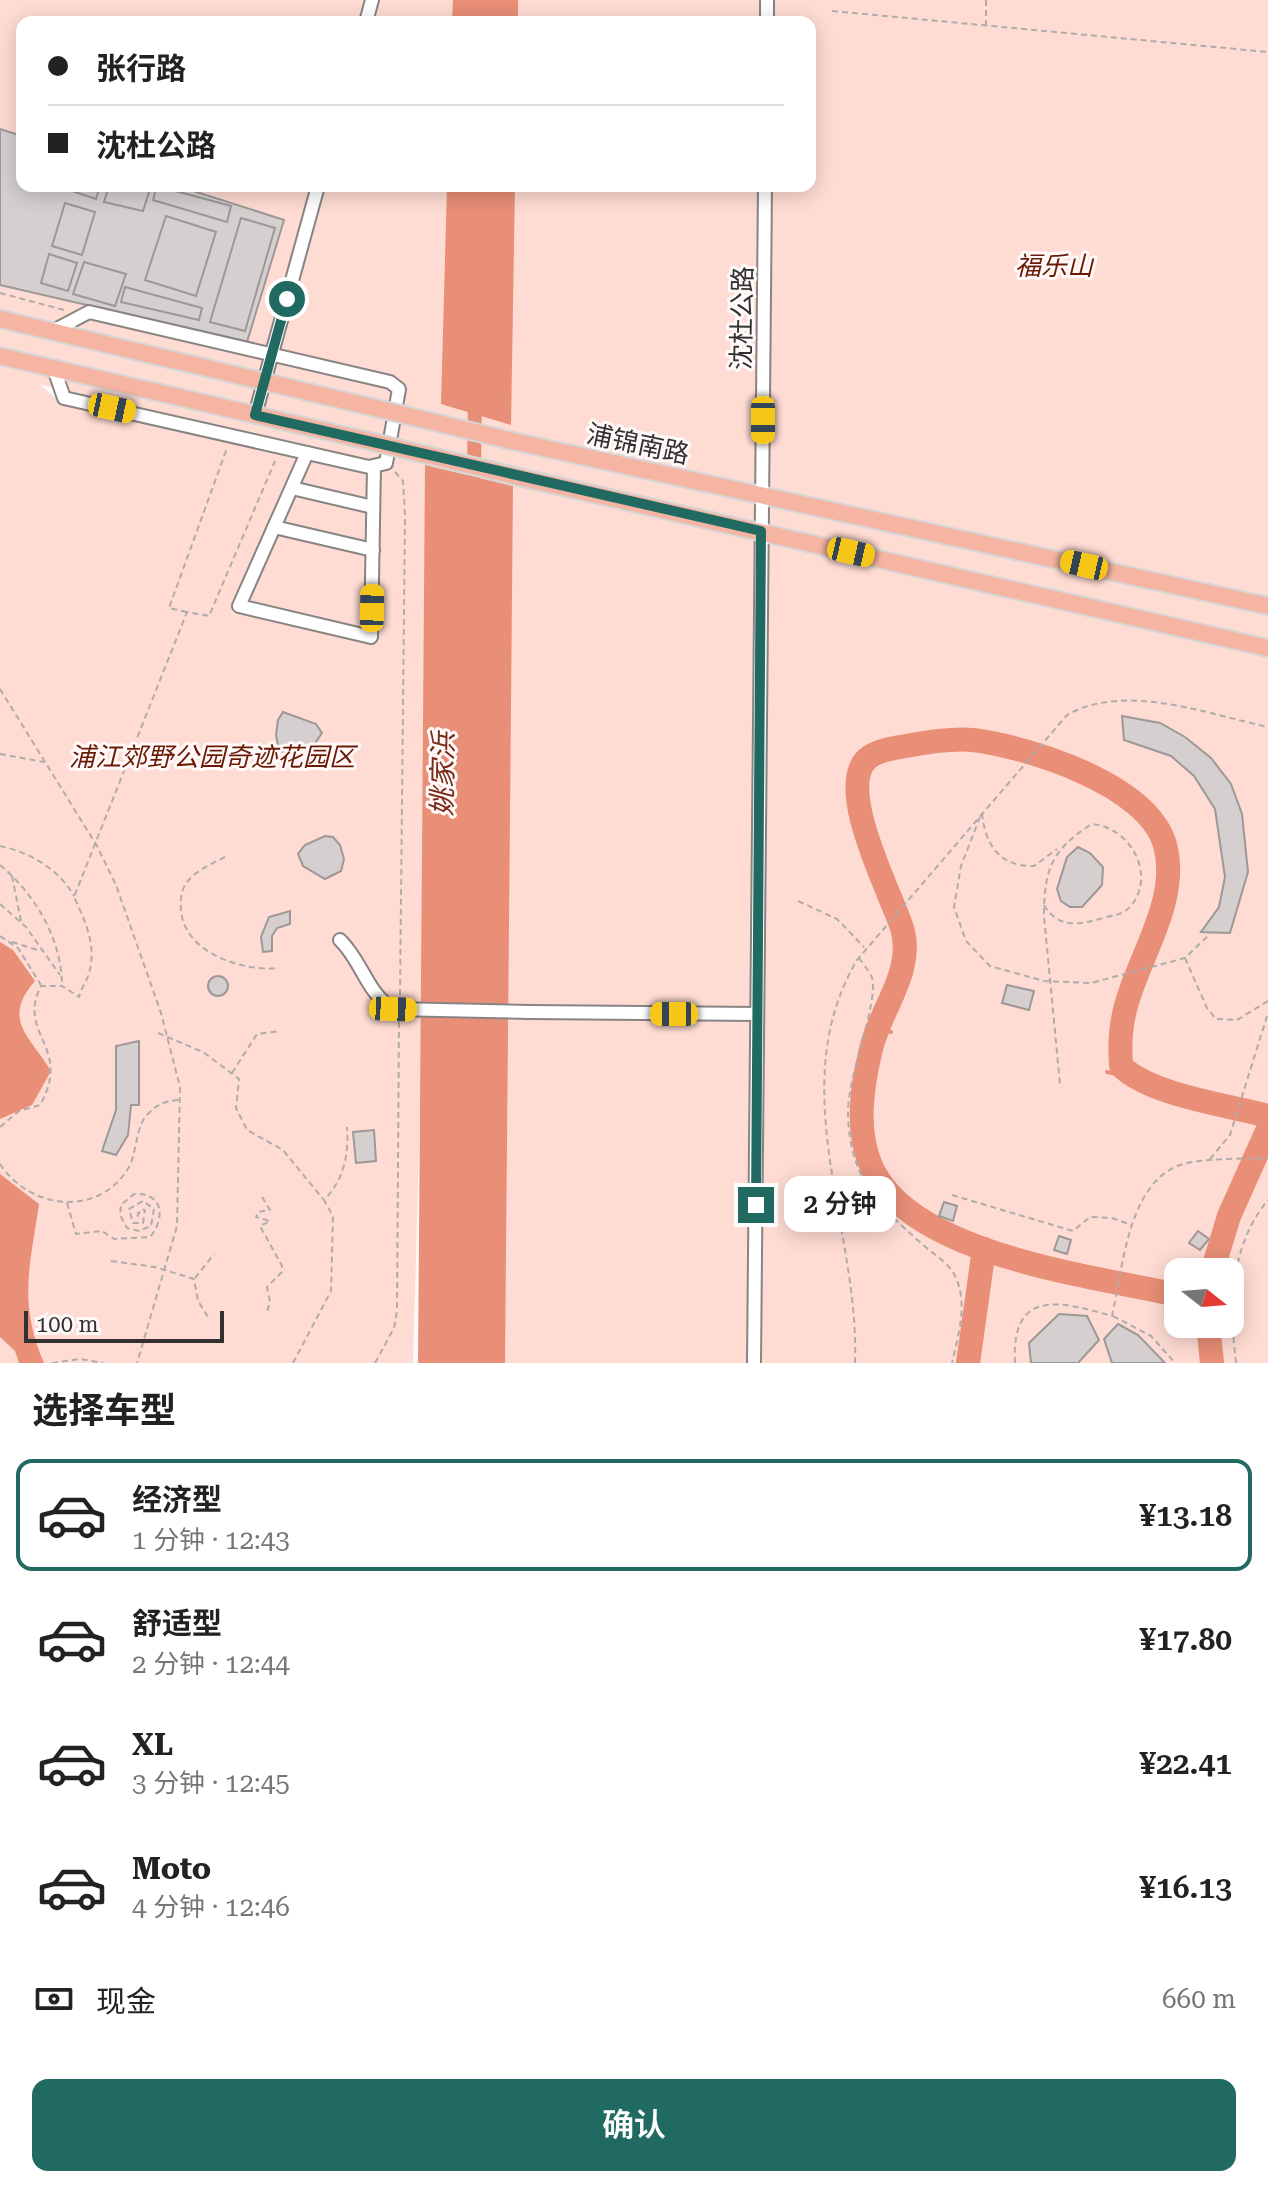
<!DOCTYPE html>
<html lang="zh">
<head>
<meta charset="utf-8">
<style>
  :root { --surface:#fff; --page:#f6f6f6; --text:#222; --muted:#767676; --line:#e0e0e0; --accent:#206a62 }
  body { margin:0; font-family:"Roboto Serif","Noto Sans SC",serif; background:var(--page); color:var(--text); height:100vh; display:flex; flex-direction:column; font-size:30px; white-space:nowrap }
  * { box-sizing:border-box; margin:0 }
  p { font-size:26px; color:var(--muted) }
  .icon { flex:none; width:44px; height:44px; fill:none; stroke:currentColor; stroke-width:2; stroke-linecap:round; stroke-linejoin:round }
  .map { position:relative; height:1363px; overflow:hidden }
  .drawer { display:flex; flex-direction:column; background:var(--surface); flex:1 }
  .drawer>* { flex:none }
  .hud { position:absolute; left:16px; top:16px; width:800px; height:176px; border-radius:16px; box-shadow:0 4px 20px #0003; display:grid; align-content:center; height:176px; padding:0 32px; background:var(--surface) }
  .needle { width:52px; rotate:107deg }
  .buttons { position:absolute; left:1164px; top:1258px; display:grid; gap:16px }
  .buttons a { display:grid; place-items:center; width:80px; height:80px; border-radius:16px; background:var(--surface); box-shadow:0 4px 20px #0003; font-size:40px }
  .scale { position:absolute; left:24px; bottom:20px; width:200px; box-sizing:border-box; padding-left:8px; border:4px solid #333130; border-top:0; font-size:22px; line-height:28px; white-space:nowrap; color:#333130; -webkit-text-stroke:6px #fffaf9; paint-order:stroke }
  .end { position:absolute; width:36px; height:36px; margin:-18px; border:10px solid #206a62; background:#fff; box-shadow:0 0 0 4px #fff }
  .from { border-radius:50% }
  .bubble { position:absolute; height:56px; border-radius:16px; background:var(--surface); box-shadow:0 4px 20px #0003; font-size:26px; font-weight:600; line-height:56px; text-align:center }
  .car { position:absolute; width:24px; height:48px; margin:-24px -12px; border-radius:10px; box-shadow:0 0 6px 2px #0007; background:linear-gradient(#f5c518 24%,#345 0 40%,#f5c518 0 76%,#345 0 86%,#f5c518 0) }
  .hud b { display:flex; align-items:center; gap:28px; height:76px; font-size:30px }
  .hud b+b { border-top:2px solid var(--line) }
  .hud i { width:20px; height:20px; background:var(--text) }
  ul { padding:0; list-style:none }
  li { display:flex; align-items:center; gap:24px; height:112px; margin:0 16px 12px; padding:0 16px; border:4px solid transparent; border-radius:16px }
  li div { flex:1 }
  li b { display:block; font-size:30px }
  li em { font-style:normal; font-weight:600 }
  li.on { border-color:var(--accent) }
  li>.icon { width:72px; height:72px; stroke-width:1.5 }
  h2 { padding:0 32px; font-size:36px; line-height:96px }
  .pay { display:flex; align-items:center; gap:20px; height:88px; padding:0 32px; font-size:30px }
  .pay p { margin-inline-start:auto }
  .action { display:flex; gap:16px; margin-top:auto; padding:16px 32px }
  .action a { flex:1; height:92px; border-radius:16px; background:var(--accent); color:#fff; font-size:32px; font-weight:600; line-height:92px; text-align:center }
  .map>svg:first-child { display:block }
  .green { fill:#fedcd3; fill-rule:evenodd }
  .water { fill:#e98f77 }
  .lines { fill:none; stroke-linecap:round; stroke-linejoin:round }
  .stream { stroke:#e98f77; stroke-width:4 }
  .canal { stroke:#e98f77; stroke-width:14 }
  .river { stroke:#e98f77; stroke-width:24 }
  .building { fill:#d5d0cf; stroke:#9d9897; stroke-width:2 }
  .minor-casing { stroke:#888483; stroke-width:16 }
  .major-casing { stroke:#d6d6d6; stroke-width:20 }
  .path { stroke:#b0acab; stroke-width:2; stroke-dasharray:6 4; stroke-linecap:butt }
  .minor { stroke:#fff; stroke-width:12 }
  .major { stroke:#f6b4a3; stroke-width:16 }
  .minor-bridge-casing { stroke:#888483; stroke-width:16; stroke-linecap:butt }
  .major-bridge-casing { stroke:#d6d6d6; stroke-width:20; stroke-linecap:butt }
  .minor-bridge { stroke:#fff; stroke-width:12 }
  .major-bridge { stroke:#f6b4a3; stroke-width:16 }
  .route { stroke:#206a62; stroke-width:10 }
  .labels { text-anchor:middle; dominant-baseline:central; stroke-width:6; stroke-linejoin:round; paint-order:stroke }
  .park-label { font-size:26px; font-style:italic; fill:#6a1a04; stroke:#fffaf9 }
  .street-label { font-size:26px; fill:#333130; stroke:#fffaf9 }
  .water-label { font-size:28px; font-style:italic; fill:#7a2a16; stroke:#fffaf9 }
</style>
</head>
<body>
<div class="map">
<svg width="1268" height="1363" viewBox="0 0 1268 1363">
  <rect width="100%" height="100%" fill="#fffaf9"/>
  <!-- green -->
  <path class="green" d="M0 0H1268V1363H425L424 661 422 1039 413 1363H0ZM22 22H810V186H22ZM40 385H41L390 465 378 475 59 401ZM1178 1272H1230V1324H1178Z"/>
  <!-- water -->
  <g class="water">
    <path d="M453 0H518V22H452Z"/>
    <path d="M447 186H515L511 425 441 404Z"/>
    <path d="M425 465 513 486 505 1363H418Z"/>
    <path d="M0 942 13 950 35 981C1 1020 30 1036 51 1071L32 1105 0 1119Z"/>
    <path d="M0 1174 39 1204C30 1266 18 1303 44 1363H19L15 1351 0 1337Z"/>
  </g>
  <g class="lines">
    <!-- stream -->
    <g class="stream">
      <path d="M877 1029 891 1032"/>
      <path d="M1107 1072 1133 1077"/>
    </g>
    <!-- canal -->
    <path class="canal" d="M474 474 475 398"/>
    <!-- river -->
    <g class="river">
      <path d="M1212 1272 1229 1216 1268 1129"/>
      <path d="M1178 1295C1092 1276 912 1255 872 1168 855 1131 862 1086 871 1049 880 1009 915 971 902 928 891 893 834 787 868 758 878 750 894 748 906 746 927 742 951 738 973 740 1028 747 1148 784 1165 845 1181 904 1133 963 1123 1019 1120 1034 1120 1051 1121 1066 1150 1095 1227 1105 1268 1116"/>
      <path d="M1208 1324 1212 1363"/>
      <path d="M968 1363 984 1249"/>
    </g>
  </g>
  <!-- building -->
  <g class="building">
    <path d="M0 129 22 136V186H178L284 220 247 342 0 285Z"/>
    <path d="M71 186H100L96 199 69 190Z"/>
    <path d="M109 186H151L143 211 104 202Z"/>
    <path d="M157 186 231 206 227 222 153 200Z"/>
    <path d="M65 203 95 212 82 255 52 246Z"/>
    <path d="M166 216 216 232 196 296 145 280Z"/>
    <path d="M241 218 275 228 245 331 210 322Z"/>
    <path d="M49 254 77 263 68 291 41 283Z"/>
    <path d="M84 262 126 274 115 306 73 294Z"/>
    <path d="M125 287 202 308 199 320 121 302Z"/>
    <path d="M283 712 316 724 322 733 307 755 298 758 279 750 276 735 278 720Z"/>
    <path d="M1122 716 1160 723 1185 737 1211 758 1231 784 1242 814 1248 872 1230 933 1201 932 1219 907 1225 877 1215 809 1194 776 1171 756 1124 740Z"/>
    <path d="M325 836 333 837 340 845 344 859 341 871 325 879 303 866 298 854 305 845Z"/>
    <path d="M1078 847 1090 853 1103 867 1102 885 1082 907H1070L1061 901 1057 889 1067 857Z"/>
    <path d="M290 911V924L277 928 272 936V951L263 952 261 937 269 917Z"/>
    <circle cx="218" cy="986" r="10"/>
    <path d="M1007 985 1034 991 1029 1010 1002 1003Z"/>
    <path d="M139 1041V1105H131L128 1135 116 1155 102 1151 116 1110V1046Z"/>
    <path d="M374 1130 376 1161 356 1163 353 1132Z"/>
    <path d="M944 1202 957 1206 953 1221 939 1216Z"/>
    <path d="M1198 1231 1209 1239 1200 1250 1189 1243Z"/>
    <path d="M1059 1236 1071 1240 1067 1254 1054 1250Z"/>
    <path d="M1059 1314 1087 1316 1099 1340 1078 1363H1031L1029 1343Z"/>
    <path d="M1118 1324 1138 1335 1165 1363H1112L1104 1339Z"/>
  </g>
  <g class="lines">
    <!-- minor casing -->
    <g class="minor-casing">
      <g id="minor">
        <path d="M366 22 372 0"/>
        <path d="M767 22V0"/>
        <path d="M53 331 89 312 390 382 399 389 386 463 369 467 64 398 54 369"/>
        <path d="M255 415 318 186"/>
        <path d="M307 453 239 606 371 637 374 466"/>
        <path d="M292 488 373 507"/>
        <path d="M274 527 373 550"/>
        <path d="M340 940C362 961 366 992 393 1009"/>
        <path d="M529 1012 757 1014"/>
        <path d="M754 1363 765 186"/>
      </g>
    </g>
    <!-- major casing -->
    <g class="major-casing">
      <g id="major">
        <path d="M0 319 380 409"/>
        <path d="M0 356 373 442"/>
        <path d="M508 440 1268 606"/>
        <path d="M523 478 1268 648"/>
      </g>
    </g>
    <!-- path -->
    <g class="path">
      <path d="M832 11 1268 52"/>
      <path d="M986 26V0"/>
      <path d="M0 293 64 310"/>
      <path d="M395 472 403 481 405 515 400 995"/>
      <path d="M187 612 169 608 227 448"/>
      <path d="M0 689 97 846 116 885 161 1013 180 1087 177 1226 137 1363"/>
      <path d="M0 754 44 762"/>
      <path d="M982 813C985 845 1000 867 1034 866L1057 849"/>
      <path d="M980 817 961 866 954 907 966 941 990 966 1044 981 1091 983 1185 958 1211 933"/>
      <path d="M0 846C29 852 59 869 74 896"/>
      <path d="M225 857C213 863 197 870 188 881 181 889 180 900 181 910 184 953 243 972 279 968"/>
      <path d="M0 865C35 894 61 938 62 984"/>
      <path d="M12 876 21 921"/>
      <path d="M798 901 837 919 864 947"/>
      <path d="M0 904 26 927 60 975"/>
      <path d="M1044 905C1059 929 1078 925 1103 918 1114 915 1123 915 1131 906 1157 873 1129 827 1092 824 1052 849 1044 869 1044 916L1060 1084"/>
      <path d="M0 936 18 948 41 985"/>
      <path d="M12 942 41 951"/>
      <path d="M859 958C863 964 870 972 872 978 879 1004 846 1078 848 1117 851 1179 877 1204 922 1244 934 1255 950 1263 956 1278 968 1305 958 1336 952 1363"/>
      <path d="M1185 958 1207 1008 1216 1019 1237 1020 1268 1001"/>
      <path d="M158 1033 203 1052 239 1079 236 1108 247 1130 283 1150 323 1199"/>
      <path d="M232 1073 257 1034 280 1031"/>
      <path d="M0 1127 19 1111 40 1105C73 1047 16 1034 41 986H62L79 997C81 988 87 981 89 973 97 946 85 920 74 897L187 612 209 616 275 461"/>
      <path d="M1210 1159 1230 1135 1268 1013"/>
      <path d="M0 1164C30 1210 99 1218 129 1167 137 1152 136 1126 147 1115 157 1104 165 1101 179 1100"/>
      <path d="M952 1195 1073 1231 1090 1217 1112 1218 1132 1225"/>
      <path d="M262 1197 270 1210 258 1212 256 1217 270 1221 260 1226 282 1266V1272L267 1287 270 1302 267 1312"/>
      <path d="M67 1203 76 1234 102 1231 114 1239 150 1237C166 1218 163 1192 134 1194L121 1205 120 1215 127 1228 139 1231 151 1226 154 1209 143 1201 129 1209 133 1223H143L145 1210 141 1209 137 1217 138 1212"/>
      <path d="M111 1261 155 1267 194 1279 198 1301 210 1320"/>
      <path d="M195 1278 214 1254"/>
      <path d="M1113 1316 1151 1336 1175 1363"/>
      <path d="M52 1363 80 1359 103 1363"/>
      <path d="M293 1363 331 1291 333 1216 324 1200C344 1180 349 1154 347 1127"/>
      <path d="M375 1363 394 1328 397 1311 399 1021"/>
      <path d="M855 1363C860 1229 782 1087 857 960L1067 715C1125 682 1207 714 1268 727"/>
      <path d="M1015 1363C1011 1288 1060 1301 1112 1316 1123 1268 1128 1176 1187 1163 1213 1158 1242 1159 1268 1158"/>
      <path d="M1236 1363C1229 1306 1230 1246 1268 1200"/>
    </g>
    <!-- minor -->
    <use href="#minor" class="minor"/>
    <!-- major -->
    <use href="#major" class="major"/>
    <!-- minor-bridge casing -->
    <g class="minor-bridge-casing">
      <path id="minor-bridge" d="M393 1009 529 1012"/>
    </g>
    <!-- major-bridge casing -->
    <g class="major-bridge-casing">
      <g id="major-bridge">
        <path d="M380 409 508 440"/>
        <path d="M373 442 523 478"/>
      </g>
    </g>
    <!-- minor-bridge -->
    <use href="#minor-bridge" class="minor-bridge"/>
    <!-- major-bridge -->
    <use href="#major-bridge" class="major-bridge"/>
  </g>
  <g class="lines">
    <!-- route -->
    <path class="route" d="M287 299 255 415 761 531 756 1205"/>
  </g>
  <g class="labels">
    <!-- park labels -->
    <g class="park-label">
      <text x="1054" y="266">福乐山</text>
      <text x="212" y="757">浦江郊野公园奇迹花园区</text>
    </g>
    <!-- street labels -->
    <g class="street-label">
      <text transform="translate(742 318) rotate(-89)">沈杜公路</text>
      <text transform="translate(638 444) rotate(12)">浦锦南路</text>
    </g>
    <!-- water labels -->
    <g class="water-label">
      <text transform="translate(443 774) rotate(-89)">姚家浜</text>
    </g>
  </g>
</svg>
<div class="buttons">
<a><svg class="needle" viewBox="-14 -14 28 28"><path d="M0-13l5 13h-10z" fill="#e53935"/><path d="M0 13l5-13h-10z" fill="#767676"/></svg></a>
</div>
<div class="scale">100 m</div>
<i class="end from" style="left:287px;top:299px"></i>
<i class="end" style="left:756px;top:1205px"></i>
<div class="bubble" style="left:784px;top:1176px;width:112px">2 分钟</div>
<i class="car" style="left:112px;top:408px;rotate:102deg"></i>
<i class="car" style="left:763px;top:420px;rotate:180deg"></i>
<i class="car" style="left:851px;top:552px;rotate:103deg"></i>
<i class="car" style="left:1084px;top:565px;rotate:283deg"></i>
<i class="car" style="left:372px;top:608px;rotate:1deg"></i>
<i class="car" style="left:393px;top:1009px;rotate:92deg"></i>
<i class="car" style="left:674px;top:1014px;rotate:270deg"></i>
<div class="hud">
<b><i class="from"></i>张行路</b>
<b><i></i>沈杜公路</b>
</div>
</div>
<section class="drawer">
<h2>选择车型</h2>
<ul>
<li class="on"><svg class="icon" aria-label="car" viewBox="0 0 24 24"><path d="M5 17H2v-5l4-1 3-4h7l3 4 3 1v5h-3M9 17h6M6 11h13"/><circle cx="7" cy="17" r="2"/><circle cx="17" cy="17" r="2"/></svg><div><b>经济型</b><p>1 分钟 · 12:43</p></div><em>¥13.18</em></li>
<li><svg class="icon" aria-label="car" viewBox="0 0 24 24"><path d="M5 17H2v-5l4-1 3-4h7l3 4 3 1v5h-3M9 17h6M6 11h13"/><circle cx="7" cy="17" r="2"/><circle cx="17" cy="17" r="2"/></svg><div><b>舒适型</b><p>2 分钟 · 12:44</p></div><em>¥17.80</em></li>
<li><svg class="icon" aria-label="car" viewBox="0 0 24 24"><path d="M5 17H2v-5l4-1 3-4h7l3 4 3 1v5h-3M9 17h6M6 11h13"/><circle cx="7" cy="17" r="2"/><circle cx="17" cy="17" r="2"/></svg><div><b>XL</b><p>3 分钟 · 12:45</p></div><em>¥22.41</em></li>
<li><svg class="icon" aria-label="car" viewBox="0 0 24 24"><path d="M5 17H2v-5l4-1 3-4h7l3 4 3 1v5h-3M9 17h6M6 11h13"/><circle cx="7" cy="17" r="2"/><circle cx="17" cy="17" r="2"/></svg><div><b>Moto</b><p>4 分钟 · 12:46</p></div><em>¥16.13</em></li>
</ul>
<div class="pay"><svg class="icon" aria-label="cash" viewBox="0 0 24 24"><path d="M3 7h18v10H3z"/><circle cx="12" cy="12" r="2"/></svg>现金<p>660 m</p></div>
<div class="action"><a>确认</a></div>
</section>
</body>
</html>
